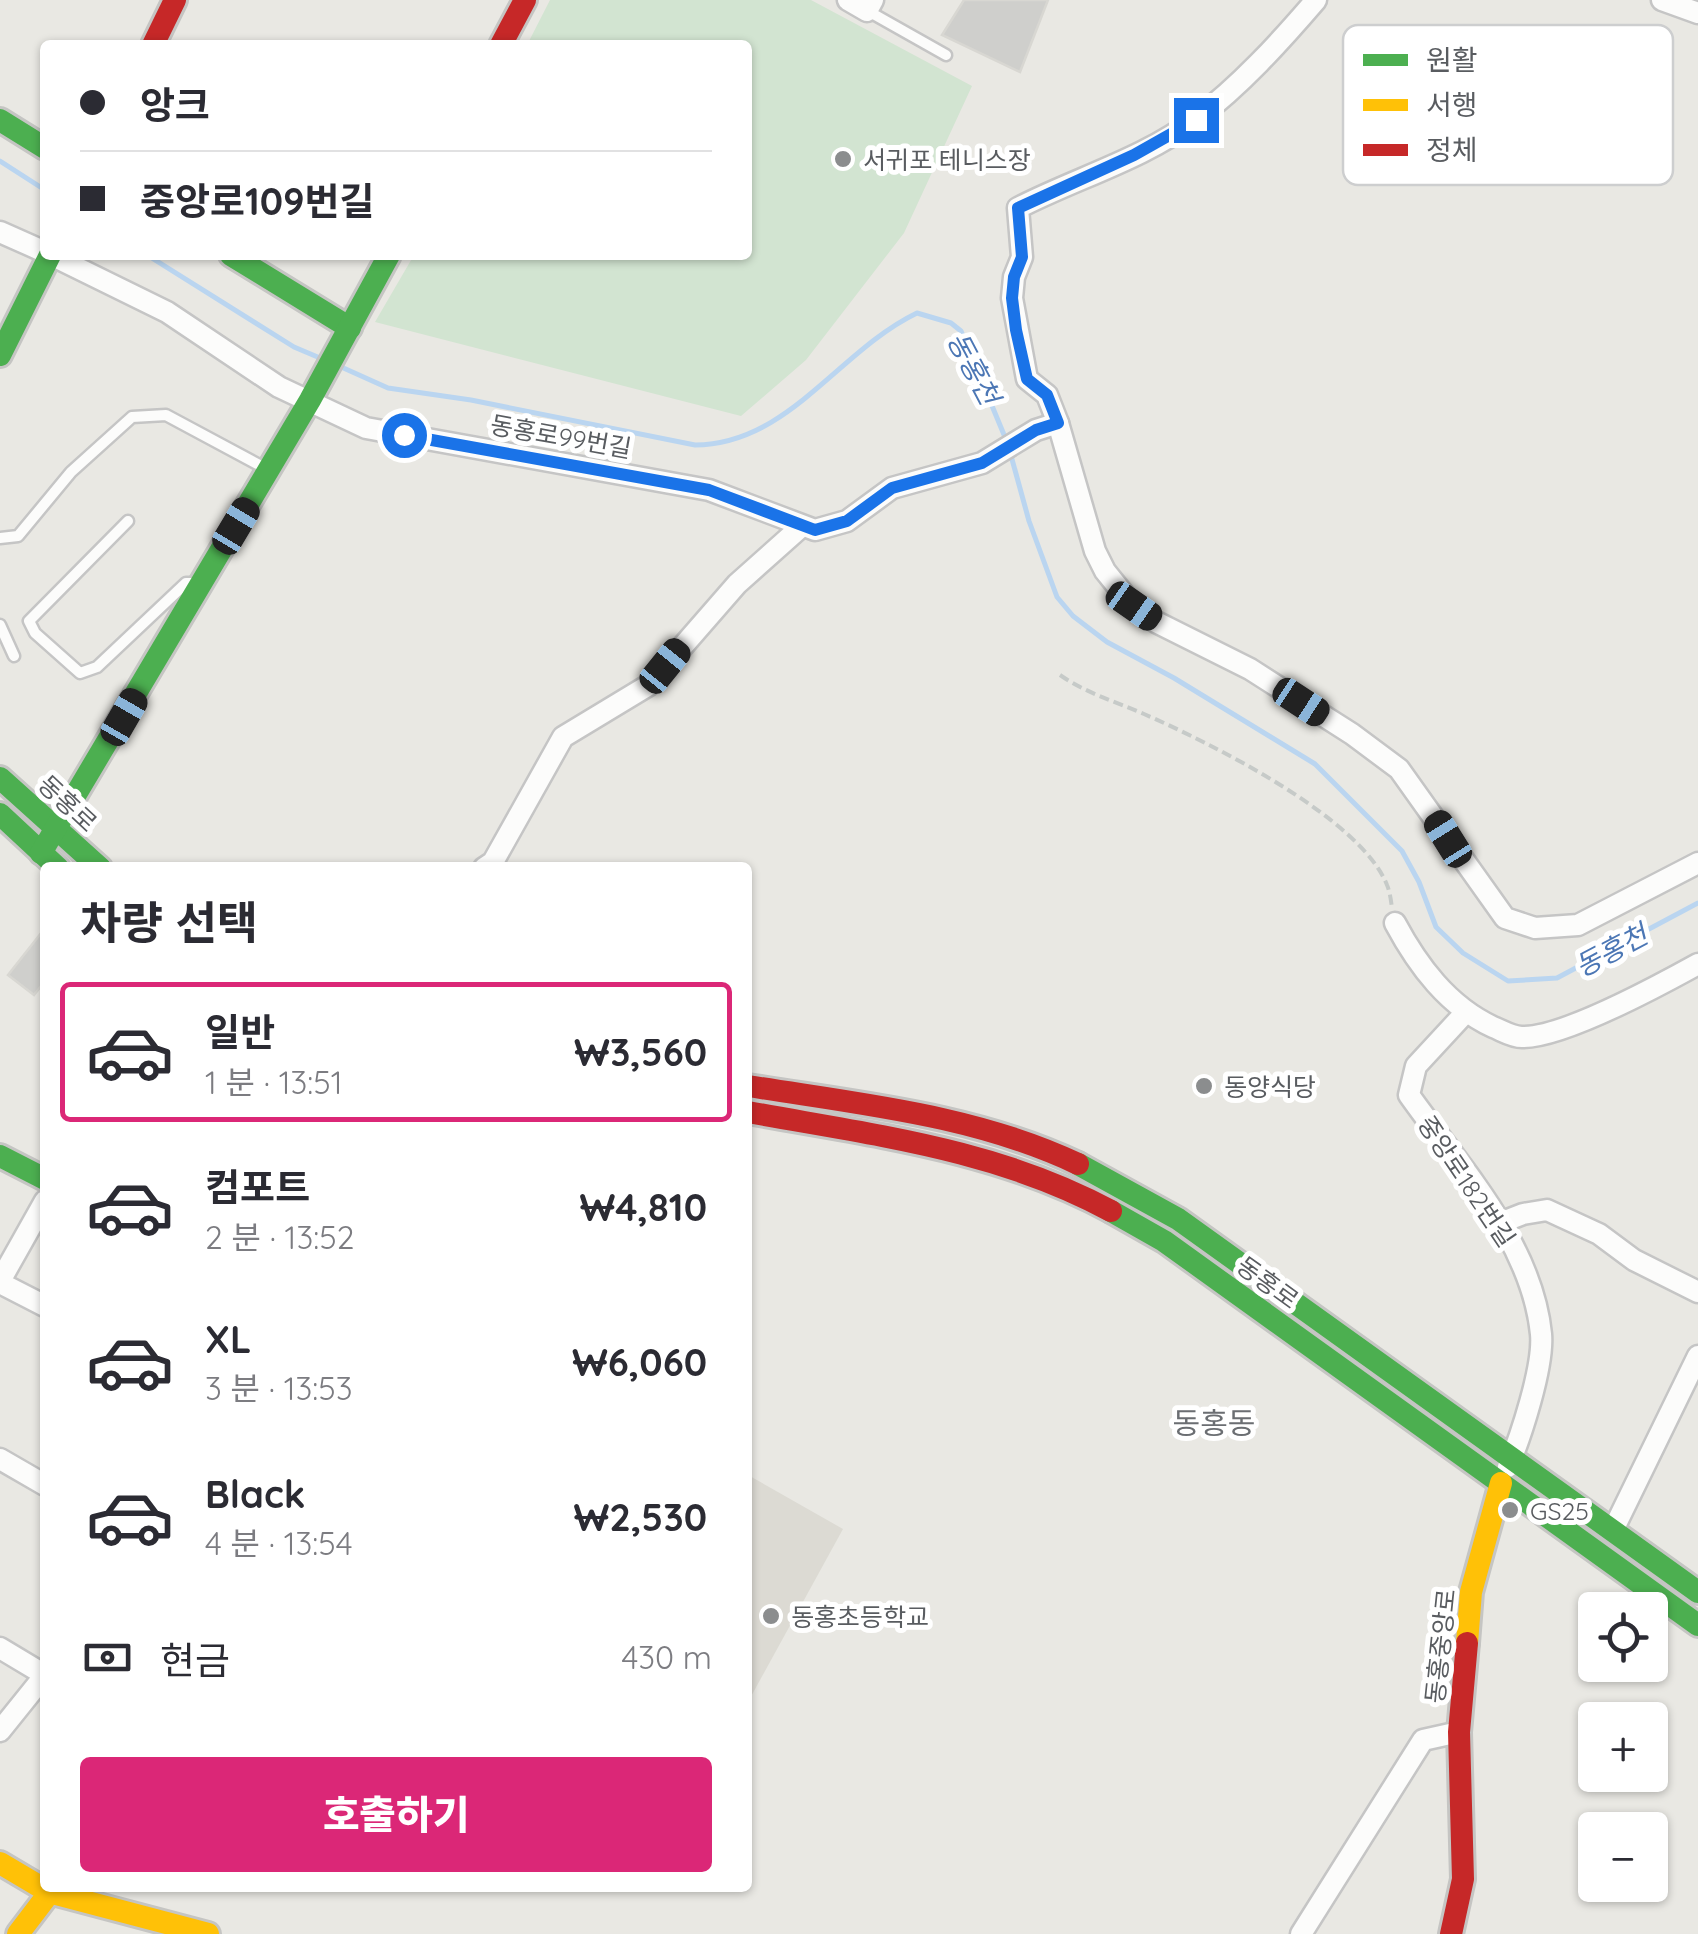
<!DOCTYPE html>
<html lang="ko">
<head>
<meta charset="utf-8">
<style>
  :root { --surface:#fff; --page:#f2f2f3; --text:#2b2b33; --muted:#7c7c81; --line:#e1e1e2; --accent:#db2777 }
  body { margin:0; font-family:Quicksand,"Noto Sans KR",sans-serif; background:var(--page); color:var(--text); height:100vh; display:flex; flex-direction:column; font-size:38px; white-space:nowrap }
  * { box-sizing:border-box; margin:0 }
  p { font-size:32px; color:var(--muted) }
  .icon { flex:none; width:55px; height:55px; fill:none; stroke:currentColor; stroke-width:2; stroke-linecap:round; stroke-linejoin:round }
  .map { position:relative; flex:1; overflow:hidden }
  .side { position:absolute; left:40px; top:862px; width:712px; height:1030px; display:flex; flex-direction:column; background:var(--surface); border-radius:10px; box-shadow:0 2px 8px #0004 }
  .side>* { flex:none }
  .top-card { position:absolute; left:40px; top:40px; width:712px; height:220px; border-radius:10px; box-shadow:0 2px 8px #0004; display:grid; align-content:center; height:220px; padding:0 40px; background:var(--surface) }
  .tools { position:absolute; left:1578px; top:1592px; display:grid; gap:20px }
  .tools a { display:grid; place-items:center; width:90px; height:90px; border-radius:10px; background:var(--surface); box-shadow:0 2px 8px #0004; font-size:50px }
  .end { position:absolute; width:45px; height:45px; margin:-22px; border:12px solid #1a73e8; background:#fff; box-shadow:0 0 0 5px #fff }
  .from { border-radius:50% }
  .car { position:absolute; width:30px; height:60px; margin:-30px -15px; border-radius:12px; box-shadow:0 0 8px 2px #0007; background:linear-gradient(#222 24%,#8ab4d8 0 40%,#222 0 76%,#8ab4d8 0 86%,#222 0) }
  .top-card b { display:flex; align-items:center; gap:35px; height:95px; font-size:38px }
  .top-card b+b { border-top:2px solid var(--line) }
  .top-card i { width:25px; height:25px; background:var(--text) }
  ul { padding:0; list-style:none }
  li { display:flex; align-items:center; gap:30px; height:140px; margin:0 20px 15px; padding:0 20px; border:5px solid transparent; border-radius:10px }
  li div { flex:1 }
  li b { display:block; font-size:38px }
  li em { font-style:normal; font-weight:800 }
  li.selected { border-color:var(--accent) }
  li>.icon { width:90px; height:90px; stroke-width:1.5 }
  h2 { padding:0 40px; font-size:45px; line-height:120px }
  .pay { display:flex; align-items:center; gap:25px; height:110px; padding:0 40px; font-size:38px }
  .pay p { margin-inline-start:auto }
  .button { display:flex; gap:20px; margin-top:auto; padding:20px 40px }
  .button a { flex:1; height:115px; border-radius:10px; background:var(--accent); color:#fff; font-size:40px; font-weight:800; line-height:115px; text-align:center }
  .map>svg:first-child { display:block }
  .education { fill:#dcdad3 }
  .green { fill:#d2e4d1 }
  .lines { fill:none; stroke-linecap:round; stroke-linejoin:round }
  .stream { stroke:#bad5f0; stroke-width:5 }
  .building { fill:#cfcfcc; stroke:#d8d7d2; stroke-width:2.5 }
  .lane-casing { stroke:#c5c5c5; stroke-width:15 }
  .street-casing { stroke:#c5c5c5; stroke-width:25 }
  .fast-casing { stroke:#c5c5c3; stroke-width:28 }
  .slow-casing { stroke:#c5c5c3; stroke-width:28 }
  .jam-casing { stroke:#c5c5c3; stroke-width:28 }
  .path { stroke:#c6cac8; stroke-width:4; stroke-dasharray:10 5; stroke-linecap:butt }
  .lane { stroke:#fcfcfb; stroke-width:10 }
  .street { stroke:#fcfcfb; stroke-width:20 }
  .fast { stroke:#4caf50; stroke-width:22 }
  .slow { stroke:#ffc107; stroke-width:22 }
  .jam { stroke:#c62828; stroke-width:22 }
  .route { stroke:#1a73e8; stroke-width:12 }
  .poi-dot { fill:#8b8d8e; stroke:#fff; stroke-width:4 }
  .labels { text-anchor:middle; dominant-baseline:central; stroke-width:10; stroke-linejoin:round; paint-order:stroke }
  .poi-label { font-size:25px; fill:#595c60; stroke:#fff; text-anchor:start }
  .street-label { font-size:25px; fill:#595c60; stroke:#fff }
  .water-label { font-size:28px; font-style:italic; fill:#4c77b5; stroke:#fff }
  .quarter-label { font-size:30px; fill:#6b6e72; stroke:#fff }
  .key { fill:#fff; stroke:#cdcecf; stroke-width:2.5 }
  .key-label { font-size:28px; fill:#595c60 }
</style>
</head>
<body>
<div class="map">
<svg width="1698" height="1934" viewBox="0 0 1698 1934">
  <rect width="100%" height="100%" fill="#e9e8e3"/>
  <!-- education -->
  <path class="education" d="M748 1475 843 1529 748 1702Z"/>
  <!-- green -->
  <path class="green" d="M550 0H811L972 86 904 233 806 360 741 416 375 322 414 255H748V45H527Z"/>
  <g class="lines">
    <!-- stream -->
    <g class="stream">
      <path d="M0 161 45 190"/>
      <path d="M147 255 294 347 320 358"/>
      <path d="M339 366 388 388 471 400 695 445C789 444 838 351 917 313L951 323 961 331 1007 442"/>
      <path d="M1010 452 1029 521 1057 597 1073 616 1107 642 1174 678 1315 764 1402 851 1419 882 1436 927 1463 953 1508 981 1557 978 1698 903"/>
    </g>
  </g>
  <!-- building -->
  <g class="building">
    <path d="M964 0H1048L1020 72 942 35Z"/>
    <path d="M45 928V981L34 995 8 975Z"/>
  </g>
  <g class="lines">
    <!-- lane casing -->
    <g class="lane-casing">
      <g id="lane">
        <path d="M868 11 946 55"/>
        <path d="M128 521 29 621 35 633 80 673 97 667 186 583H191"/>
        <path d="M0 538 18 536 71 472 132 417 166 415 263 467"/>
        <path d="M0 625 14 656"/>
      </g>
    </g>
    <!-- street casing -->
    <g class="street-casing">
      <g id="street">
        <path d="M848 0 867 11 873 0"/>
        <path d="M1316 0C1280 42 1240 86 1196 119 1144 159 1076 178 1018 208L1022 257 1014 277 1012 298 1027 379 1047 395 1058 423 1095 551 1105 571 1134 607 1156 622 1250 669 1352 734 1399 769 1505 918 1535 928 1578 925 1698 863"/>
        <path d="M1662 0 1698 13"/>
        <path d="M0 232 45 252"/>
        <path d="M51 255 167 312 279 387 366 428 709 490 815 530 847 521 892 488 982 463 1036 430 1058 423"/>
        <path d="M484 868 493 862 563 737 649 685 737 584 802 526"/>
        <path d="M1395 923C1418 966 1448 1006 1493 1027 1503 1031 1512 1037 1522 1037 1562 1038 1660 985 1698 964"/>
        <path d="M1466 1012 1416 1066 1409 1095C1460 1167 1532 1243 1541 1334 1544 1366 1521 1436 1508 1467"/>
        <path d="M1500 1223 1523 1214 1547 1210 1599 1234 1634 1260 1698 1292"/>
        <path d="M0 1281 45 1201"/>
        <path d="M0 1283 45 1306"/>
        <path d="M0 1459 45 1485"/>
        <path d="M1617 1522 1698 1356"/>
        <path d="M0 1648 45 1675"/>
        <path d="M0 1731 45 1675"/>
        <path d="M1301 1934 1423 1740 1459 1732"/>
      </g>
    </g>
    <!-- fast casing -->
    <g class="fast-casing">
      <g id="fast">
        <path d="M0 120 45 148"/>
        <path d="M231 255 350 328"/>
        <path d="M0 355 50 255"/>
        <path d="M0 778 100 868"/>
        <path d="M0 814 58 868"/>
        <path d="M41 853 310 400 389 255"/>
        <path d="M0 1156 45 1179"/>
        <path d="M1078 1164 1178 1219 1698 1592"/>
        <path d="M1111 1211 1164 1241 1698 1625"/>
      </g>
    </g>
    <!-- slow casing -->
    <g class="slow-casing">
      <g id="slow">
        <path d="M1467 1643 1471 1592 1501 1483"/>
        <path d="M0 1863 49 1892 208 1934"/>
        <path d="M18 1934 53 1888"/>
      </g>
    </g>
    <!-- jam casing -->
    <g class="jam-casing">
      <g id="jam">
        <path d="M153 45 175 0"/>
        <path d="M501 45 525 0"/>
        <path d="M748 1086C859 1104 975 1115 1078 1164"/>
        <path d="M748 1112C873 1135 997 1149 1111 1211"/>
        <path d="M1451 1934 1463 1879 1459 1732 1467 1643"/>
      </g>
    </g>
    <!-- path -->
    <path class="path" d="M1060 675C1086 693 1114 701 1144 714 1210 743 1360 817 1387 885 1390 892 1391 901 1392 908"/>
    <!-- lane -->
    <use href="#lane" class="lane"/>
    <!-- street -->
    <use href="#street" class="street"/>
    <!-- fast -->
    <use href="#fast" class="fast"/>
    <!-- slow -->
    <use href="#slow" class="slow"/>
    <!-- jam -->
    <use href="#jam" class="jam"/>
  </g>
  <g class="lines">
    <!-- route -->
    <path class="route" d="M404 435 709 490 815 530 847 521 892 488 982 463 1036 430 1058 423 1047 395 1027 379 1016 330 1012 298 1014 277 1022 257 1018 208 1134 155 1196 120"/>
  </g>
  <!-- markers -->
  <g class="poi-dot">
    <circle cx="843" cy="159" r="10"/>
    <circle cx="1204" cy="1086" r="10"/>
    <circle cx="1510" cy="1510" r="10"/>
    <circle cx="771" cy="1616" r="10"/>
  </g>
  <g class="labels">
    <!-- poi labels -->
    <g class="poi-label">
      <text x="863" y="159">서귀포 테니스장</text>
      <text x="1224" y="1086">동양식당</text>
      <text x="1530" y="1510">GS25</text>
      <text x="791" y="1616">동홍초등학교</text>
    </g>
    <!-- street labels -->
    <g class="street-label">
      <text transform="translate(561 436) rotate(10)">동홍로99번길</text>
      <text transform="translate(68 803) rotate(43)">동홍로</text>
      <text transform="translate(1467 1181) rotate(56)">중앙로182번길</text>
      <text transform="translate(1268 1282) rotate(36)">동홍로</text>
      <text transform="translate(1440 1646) rotate(-84)">동홍중앙로</text>
    </g>
    <!-- water labels -->
    <g class="water-label">
      <text transform="translate(974 368) rotate(62)">동홍천</text>
      <text transform="translate(1611 950) rotate(-28)">동홍천</text>
    </g>
    <!-- quarter labels -->
    <g class="quarter-label">
      <text x="1214" y="1423">동홍동</text>
    </g>
  </g>
  <!-- legend -->
  <rect x="1343" y="25" width="330" height="160" rx="15" class="key"/>
  <rect x="1363" y="54" width="45" height="12" fill="#4caf50"/>
  <rect x="1363" y="99" width="45" height="12" fill="#ffc107"/>
  <rect x="1363" y="144" width="45" height="12" fill="#c62828"/>
  <g class="key-label">
    <text x="1426" y="70">원활</text>
    <text x="1426" y="115">서행</text>
    <text x="1426" y="160">정체</text>
  </g>
</svg>
<div class="tools">
<a><svg class="icon" aria-label="locate" viewBox="0 0 24 24"><circle cx="12" cy="12" r="6"/><path d="M12 2v4M12 18v4M2 12h4M18 12h4"/></svg></a>
<a>+</a>
<a>−</a>
</div>
<i class="end from" style="left:404px;top:435px"></i>
<i class="end" style="left:1196px;top:120px"></i>
<i class="car" style="left:236px;top:526px;rotate:31deg"></i>
<i class="car" style="left:1134px;top:606px;rotate:125deg"></i>
<i class="car" style="left:665px;top:666px;rotate:39deg"></i>
<i class="car" style="left:1301px;top:702px;rotate:123deg"></i>
<i class="car" style="left:124px;top:717px;rotate:30deg"></i>
<i class="car" style="left:1448px;top:839px;rotate:328deg"></i>
<div class="top-card">
<b><i class="from"></i>앙크</b>
<b><i></i>중앙로109번길</b>
</div>
<section class="side">
<h2>차량 선택</h2>
<ul>
<li class="selected"><svg class="icon" aria-label="car" viewBox="0 0 24 24"><path d="M5 17H2v-5l4-1 3-4h7l3 4 3 1v5h-3M9 17h6M6 11h13"/><circle cx="7" cy="17" r="2"/><circle cx="17" cy="17" r="2"/></svg><div><b>일반</b><p>1 분 · 13:51</p></div><em>₩3,560</em></li>
<li><svg class="icon" aria-label="car" viewBox="0 0 24 24"><path d="M5 17H2v-5l4-1 3-4h7l3 4 3 1v5h-3M9 17h6M6 11h13"/><circle cx="7" cy="17" r="2"/><circle cx="17" cy="17" r="2"/></svg><div><b>컴포트</b><p>2 분 · 13:52</p></div><em>₩4,810</em></li>
<li><svg class="icon" aria-label="car" viewBox="0 0 24 24"><path d="M5 17H2v-5l4-1 3-4h7l3 4 3 1v5h-3M9 17h6M6 11h13"/><circle cx="7" cy="17" r="2"/><circle cx="17" cy="17" r="2"/></svg><div><b>XL</b><p>3 분 · 13:53</p></div><em>₩6,060</em></li>
<li><svg class="icon" aria-label="car" viewBox="0 0 24 24"><path d="M5 17H2v-5l4-1 3-4h7l3 4 3 1v5h-3M9 17h6M6 11h13"/><circle cx="7" cy="17" r="2"/><circle cx="17" cy="17" r="2"/></svg><div><b>Black</b><p>4 분 · 13:54</p></div><em>₩2,530</em></li>
</ul>
<div class="pay"><svg class="icon" aria-label="cash" viewBox="0 0 24 24"><path d="M3 7h18v10H3z"/><circle cx="12" cy="12" r="2"/></svg>현금<p>430 m</p></div>
<div class="button"><a>호출하기</a></div>
</section>
</div>
</body>
</html>
